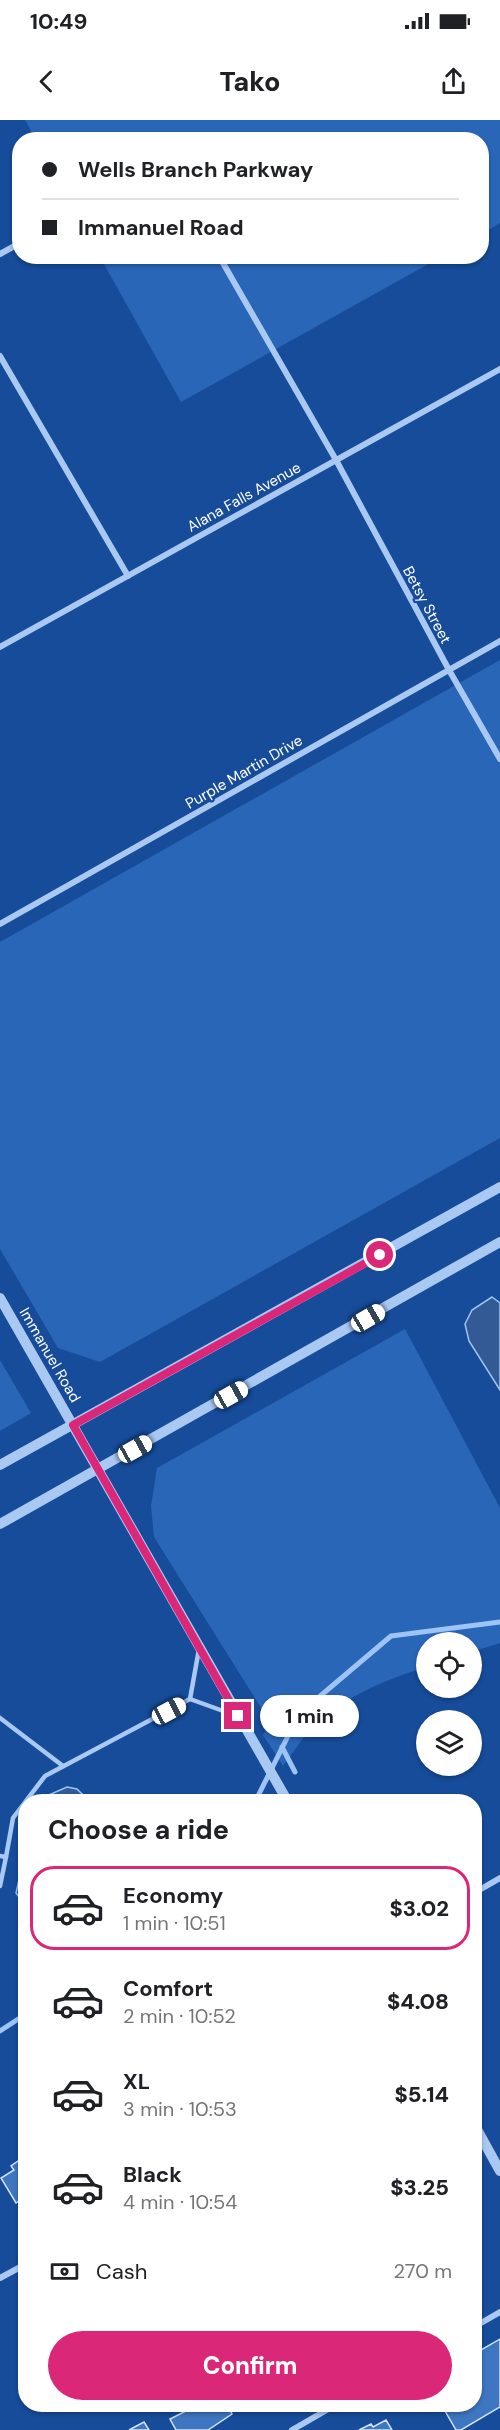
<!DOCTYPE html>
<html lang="en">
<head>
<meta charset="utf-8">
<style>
  :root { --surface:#fff; --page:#f2f2f2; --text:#202124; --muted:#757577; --line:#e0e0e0; --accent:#db2777 }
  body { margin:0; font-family:"DM Sans",sans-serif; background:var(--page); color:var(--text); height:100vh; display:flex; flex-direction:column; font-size:22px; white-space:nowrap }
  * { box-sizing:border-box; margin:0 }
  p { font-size:20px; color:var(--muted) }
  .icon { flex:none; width:33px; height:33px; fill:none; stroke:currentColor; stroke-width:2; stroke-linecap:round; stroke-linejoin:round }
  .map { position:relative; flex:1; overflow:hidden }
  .side { position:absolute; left:18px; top:1674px; width:464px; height:618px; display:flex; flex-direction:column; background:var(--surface); border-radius:24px; box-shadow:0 2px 4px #0004 }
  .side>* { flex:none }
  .top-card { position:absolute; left:12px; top:12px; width:477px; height:132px; border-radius:24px; box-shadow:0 2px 4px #0004; display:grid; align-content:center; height:132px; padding:0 30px; background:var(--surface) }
  .tools { position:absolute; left:416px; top:1512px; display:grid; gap:12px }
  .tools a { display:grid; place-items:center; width:66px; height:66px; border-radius:50%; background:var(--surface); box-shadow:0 2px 4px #0004; font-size:30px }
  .end { position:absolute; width:27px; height:27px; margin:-14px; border:8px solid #db2777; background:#fff; box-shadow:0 0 0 3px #fff }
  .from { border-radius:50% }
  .bubble { position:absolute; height:42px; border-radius:21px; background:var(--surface); box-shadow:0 2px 4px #0004; font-size:20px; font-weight:800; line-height:42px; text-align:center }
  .car { position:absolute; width:18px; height:36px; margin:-18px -9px; border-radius:8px; box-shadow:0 0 4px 2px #0007; background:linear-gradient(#fff 24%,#345 0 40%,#fff 0 76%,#345 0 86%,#fff 0) }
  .top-card b { display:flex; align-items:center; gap:21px; height:57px; font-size:22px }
  .top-card b+b { border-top:2px solid var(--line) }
  .top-card i { width:15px; height:15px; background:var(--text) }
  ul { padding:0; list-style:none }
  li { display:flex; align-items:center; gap:18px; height:84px; margin:0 12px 9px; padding:0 18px; border:3px solid transparent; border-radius:24px }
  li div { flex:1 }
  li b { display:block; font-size:22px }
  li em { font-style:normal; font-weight:800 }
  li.current { border-color:var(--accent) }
  li>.icon { width:54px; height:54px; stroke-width:1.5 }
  h2 { padding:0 30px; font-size:27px; line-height:72px }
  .pay { display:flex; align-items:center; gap:15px; height:66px; padding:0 30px; font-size:22px }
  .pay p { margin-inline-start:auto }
  .primary-button { display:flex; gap:12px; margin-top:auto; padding:12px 30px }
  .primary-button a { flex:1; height:69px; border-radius:36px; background:var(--accent); color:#fff; font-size:24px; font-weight:800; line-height:69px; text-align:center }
  .status { display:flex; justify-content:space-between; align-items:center; height:42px; padding:0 30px; background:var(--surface); direction:ltr }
  .status svg { height:16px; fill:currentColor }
  header { display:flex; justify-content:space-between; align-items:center; height:78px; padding:0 30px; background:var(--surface); font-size:27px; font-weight:800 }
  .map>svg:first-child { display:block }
  .green { fill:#2966b8 }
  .water { fill:#335a94; stroke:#9dc4f5; stroke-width:1.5 }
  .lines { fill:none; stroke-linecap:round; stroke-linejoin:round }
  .stream { stroke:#9dc4f5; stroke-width:5 }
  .building { fill:#3e76c1; stroke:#d2e4fd; stroke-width:1.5 }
  .service { stroke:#aac9f2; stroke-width:4.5 }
  .minor { stroke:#aac9f2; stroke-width:6 }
  .tertiary { stroke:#aac9f2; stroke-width:10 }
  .route { stroke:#db2777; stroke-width:8 }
  .labels { text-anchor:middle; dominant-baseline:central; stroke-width:4.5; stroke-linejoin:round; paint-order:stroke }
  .street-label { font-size:15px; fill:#fff; stroke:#164c9a }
</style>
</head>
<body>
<div class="status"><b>10:49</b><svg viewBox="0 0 49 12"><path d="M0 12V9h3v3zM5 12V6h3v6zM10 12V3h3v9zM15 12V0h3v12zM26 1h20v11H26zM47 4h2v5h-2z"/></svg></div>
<header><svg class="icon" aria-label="back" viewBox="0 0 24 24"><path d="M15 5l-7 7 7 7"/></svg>Tako<svg class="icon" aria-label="share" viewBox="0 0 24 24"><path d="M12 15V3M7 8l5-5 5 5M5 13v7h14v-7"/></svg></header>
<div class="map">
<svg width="500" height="2310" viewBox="0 0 500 2310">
  <rect width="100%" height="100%" fill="#164c9a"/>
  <!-- green -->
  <g class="green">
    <path d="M25 0H500V103L482 114V20H36Z"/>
    <path d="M100 137H441L181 282Z"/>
    <path d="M500 540V1018L100 1242 58 1228 0 1129V822Z"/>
    <path d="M405 1209 500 1388V1523L471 1532V1522H426V1547C385 1560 342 1577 311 1609 301 1620 292 1634 283 1646L263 1615 270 1602 154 1417 151 1386 157 1348Z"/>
    <path d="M0 1240 31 1293 0 1311Z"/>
  </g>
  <!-- water -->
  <g class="water">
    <path d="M492 1177 500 1183V1270L469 1221 465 1204 472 1190Z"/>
    <path d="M67 1667 77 1669 89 1681H42L44 1677Z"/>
    <path d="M25 1733V1785L16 1773Z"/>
  </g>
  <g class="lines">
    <!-- stream -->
    <g class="stream">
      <path d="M282 1627 295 1652"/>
      <path d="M255 1682 299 1594 391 1516 500 1502"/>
      <path d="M0 1911 26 1894"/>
    </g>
  </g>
  <!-- building -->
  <g class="building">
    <path d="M18 2041 21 2046 26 2043V2077L16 2083 1 2058 14 2050 11 2046Z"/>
    <path d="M500 2219V2287L461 2310H456L441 2284H474V2234Z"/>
    <path d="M182 2284H227L232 2294 208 2310H176L170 2299 184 2292 180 2286Z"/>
    <path d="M386 2300 392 2310H359L371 2304 373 2307Z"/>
    <path d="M144 2302 149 2310H129Z"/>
  </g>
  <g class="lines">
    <!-- service -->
    <g class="service">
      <path d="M190 1579 199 1529"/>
      <path d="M0 1598 63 1646"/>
      <path d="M0 1736 6 1737 13 1698 45 1656 190 1579 237 1596"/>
      <path d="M0 1766 6 1737"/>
    </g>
    <!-- minor -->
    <g class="minor">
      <path d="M0 134 20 123"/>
      <path d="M219 136 336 340 449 550 500 639"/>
      <path d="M0 236 128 456"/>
      <path d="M0 527 500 249"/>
      <path d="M0 804 500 521"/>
      <path d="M474 1773 500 1758"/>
      <path d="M0 2158 26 2144"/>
      <path d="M474 2207 500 2192"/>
      <path d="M292 2310 337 2284"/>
    </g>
    <!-- tertiary -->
    <g class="tertiary">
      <path d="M0 1178 288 1682"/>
      <path d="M0 1345 500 1067"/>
      <path d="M0 1404 500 1122"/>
      <path d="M474 2004 500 2051"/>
    </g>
  </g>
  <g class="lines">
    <!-- route -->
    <path class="route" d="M238 1596 73 1305 380 1135"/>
  </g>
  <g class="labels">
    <!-- street labels -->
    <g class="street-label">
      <text transform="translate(244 377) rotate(-29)">Alana Falls Avenue</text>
      <text transform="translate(427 485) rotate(62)">Betsy Street</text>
      <text transform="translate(244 652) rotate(-30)">Purple Martin Drive</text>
      <text transform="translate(50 1235) rotate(60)">Immanuel Road</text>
    </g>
  </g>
</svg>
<div class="tools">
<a><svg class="icon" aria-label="locate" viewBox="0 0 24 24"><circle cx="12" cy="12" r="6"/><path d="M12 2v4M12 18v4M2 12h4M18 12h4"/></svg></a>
<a><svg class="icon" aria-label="layers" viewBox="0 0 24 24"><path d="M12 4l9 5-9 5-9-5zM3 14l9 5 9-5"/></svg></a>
</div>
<i class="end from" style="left:380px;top:1135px"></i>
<i class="end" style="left:238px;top:1596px"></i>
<div class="bubble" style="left:260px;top:1575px;width:99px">1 min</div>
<i class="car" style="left:368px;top:1198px;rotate:60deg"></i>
<i class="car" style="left:231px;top:1275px;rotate:61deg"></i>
<i class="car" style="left:135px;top:1329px;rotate:61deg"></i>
<i class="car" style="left:169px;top:1591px;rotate:62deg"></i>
<div class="top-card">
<b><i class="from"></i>Wells Branch Parkway</b>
<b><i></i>Immanuel Road</b>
</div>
<section class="side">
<h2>Choose a ride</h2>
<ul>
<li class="current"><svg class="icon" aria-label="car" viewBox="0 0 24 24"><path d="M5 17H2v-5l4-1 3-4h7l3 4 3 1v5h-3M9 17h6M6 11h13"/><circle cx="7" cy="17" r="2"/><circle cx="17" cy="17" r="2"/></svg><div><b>Economy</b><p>1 min · 10:51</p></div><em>$3.02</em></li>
<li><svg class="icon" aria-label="car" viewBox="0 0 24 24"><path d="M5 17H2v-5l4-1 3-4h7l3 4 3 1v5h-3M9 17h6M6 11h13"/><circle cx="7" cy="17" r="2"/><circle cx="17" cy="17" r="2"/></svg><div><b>Comfort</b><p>2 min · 10:52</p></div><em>$4.08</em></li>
<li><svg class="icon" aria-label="car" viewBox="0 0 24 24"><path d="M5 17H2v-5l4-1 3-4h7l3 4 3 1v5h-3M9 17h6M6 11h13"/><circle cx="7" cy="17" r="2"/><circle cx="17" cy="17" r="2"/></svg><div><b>XL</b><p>3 min · 10:53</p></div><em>$5.14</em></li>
<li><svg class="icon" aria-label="car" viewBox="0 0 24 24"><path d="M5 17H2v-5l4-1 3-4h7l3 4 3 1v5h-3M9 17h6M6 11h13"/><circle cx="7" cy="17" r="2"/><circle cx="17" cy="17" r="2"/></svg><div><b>Black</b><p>4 min · 10:54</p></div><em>$3.25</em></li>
</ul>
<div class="pay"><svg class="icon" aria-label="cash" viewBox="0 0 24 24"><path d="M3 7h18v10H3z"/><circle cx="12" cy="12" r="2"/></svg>Cash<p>270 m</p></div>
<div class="primary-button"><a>Confirm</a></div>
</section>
</div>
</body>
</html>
